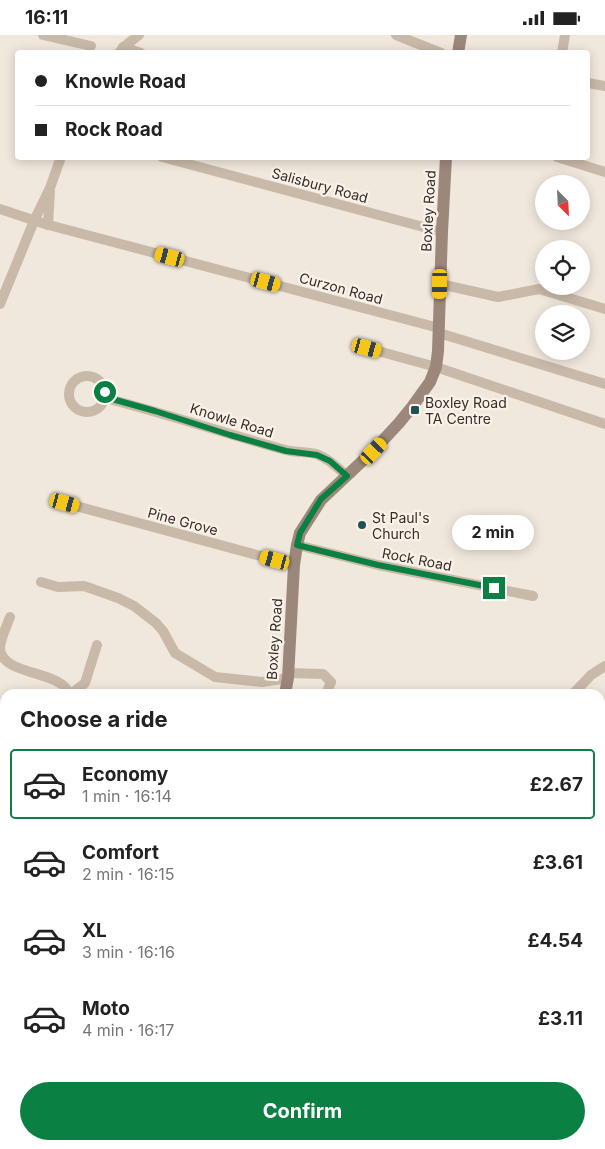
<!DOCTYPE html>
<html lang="en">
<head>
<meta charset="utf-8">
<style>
  :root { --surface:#fff; --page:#f6f6f6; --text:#222; --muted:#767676; --line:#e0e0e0; --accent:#0b8043 }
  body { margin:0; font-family:Inter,sans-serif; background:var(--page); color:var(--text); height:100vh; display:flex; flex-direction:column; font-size:19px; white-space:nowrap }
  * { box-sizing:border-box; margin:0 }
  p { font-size:16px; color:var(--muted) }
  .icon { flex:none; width:28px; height:28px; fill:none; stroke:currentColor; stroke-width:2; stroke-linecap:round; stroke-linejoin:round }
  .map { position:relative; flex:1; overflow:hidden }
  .panel { position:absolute; left:0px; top:654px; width:605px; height:461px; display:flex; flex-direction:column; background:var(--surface); border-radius:15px 15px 0 0; box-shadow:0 2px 12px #0003 }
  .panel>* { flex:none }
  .guide { position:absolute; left:15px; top:15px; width:575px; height:110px; border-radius:5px; box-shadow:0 2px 12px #0003; display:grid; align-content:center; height:110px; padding:0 20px; background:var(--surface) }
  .needle { width:32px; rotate:156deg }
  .buttons { position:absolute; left:535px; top:140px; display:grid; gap:10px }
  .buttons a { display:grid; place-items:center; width:55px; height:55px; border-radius:50%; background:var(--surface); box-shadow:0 2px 12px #0003; font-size:25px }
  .end { position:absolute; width:22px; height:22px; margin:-11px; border:6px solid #0b8043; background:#fff; box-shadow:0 0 0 2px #fff }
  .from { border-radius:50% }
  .bubble { position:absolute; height:35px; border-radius:18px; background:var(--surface); box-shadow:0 2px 12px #0003; font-size:16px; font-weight:700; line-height:35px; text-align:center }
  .car { position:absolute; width:15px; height:30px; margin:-15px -8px; border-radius:6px; box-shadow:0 0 4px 1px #0007; background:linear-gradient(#f5c518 24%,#345 0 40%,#f5c518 0 76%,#345 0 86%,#f5c518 0) }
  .guide b { display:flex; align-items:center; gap:18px; height:48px; font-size:19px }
  .guide b+b { border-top:1px solid var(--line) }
  .guide i { width:12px; height:12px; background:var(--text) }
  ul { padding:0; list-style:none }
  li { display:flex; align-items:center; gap:15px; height:70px; margin:0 10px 8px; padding:0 10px; border:2px solid transparent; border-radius:5px }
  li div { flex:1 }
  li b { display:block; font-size:19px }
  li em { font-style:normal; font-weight:700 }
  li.current { border-color:var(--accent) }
  li>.icon { width:45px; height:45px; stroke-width:1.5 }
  h2 { padding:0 20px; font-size:22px; line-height:60px }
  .primary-button { display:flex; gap:10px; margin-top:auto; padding:10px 20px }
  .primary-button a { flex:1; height:58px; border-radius:30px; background:var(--accent); color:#fff; font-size:20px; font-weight:700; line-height:58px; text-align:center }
  .status { display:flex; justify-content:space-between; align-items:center; height:35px; padding:0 25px; background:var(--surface); direction:ltr }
  .status svg { height:14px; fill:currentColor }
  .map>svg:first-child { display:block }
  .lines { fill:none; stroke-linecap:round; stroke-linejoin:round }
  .street { stroke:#c9b9a9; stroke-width:10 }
  .secondary { stroke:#9c887b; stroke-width:12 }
  .route { stroke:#0b8043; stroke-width:6 }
  .poi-dot { fill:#205056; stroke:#f9f2e9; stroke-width:2 }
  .labels { text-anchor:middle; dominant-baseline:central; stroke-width:4.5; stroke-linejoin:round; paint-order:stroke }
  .street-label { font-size:14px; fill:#362d29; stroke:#f9f2e9 }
  .poi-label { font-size:14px; fill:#362d29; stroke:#f9f2e9; text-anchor:start }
</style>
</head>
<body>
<div class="status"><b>16:11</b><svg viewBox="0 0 49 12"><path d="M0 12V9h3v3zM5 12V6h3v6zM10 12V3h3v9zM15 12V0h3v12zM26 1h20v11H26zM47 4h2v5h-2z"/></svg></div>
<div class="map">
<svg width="605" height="1114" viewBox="0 0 605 1114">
  <rect width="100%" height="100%" fill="#f1e8dd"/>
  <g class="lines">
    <!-- street -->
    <g class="street">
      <path d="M43 0 91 11"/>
      <path d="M396 0 441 18"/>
      <path d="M123 12 141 18"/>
      <path d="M119 18C124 10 132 6 139 0"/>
      <path d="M562 18 565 0"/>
      <path d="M588 48 605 51"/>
      <path d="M162 122 442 197"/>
      <path d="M557 122 605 137"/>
      <path d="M0 174 45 189 439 293"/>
      <path d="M48 190 50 156"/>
      <path d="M440 249 498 262 539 254 605 274"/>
      <path d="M0 269 34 186 50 153 61 122"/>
      <path d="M439 298 605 349"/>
      <path d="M367 313 436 332 605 389"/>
      <circle cx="87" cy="359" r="18"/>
      <path d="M105 363C164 378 223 398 282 414 293 418 305 416 316 419 328 423 338 433 347 441"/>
      <path d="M65 468 294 530"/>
      <path d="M297 510 378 530 533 561"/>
      <path d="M41 547 58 552 84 551 118 563 134 571 156 588 163 596 175 618 215 642 262 647 288 643"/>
      <path d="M10 582C7 590 1 603 0 612 0 642 61 634 69 659"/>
      <path d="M288 638 323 639 331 647 326 659"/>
      <path d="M71 659 85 648 97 610"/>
      <path d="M573 659 591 640 605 631"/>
      <path d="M0 763 5 764"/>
      <path d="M0 840 2 848V871"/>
      <path d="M600 943 605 945"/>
      <path d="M393 1114 394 1110"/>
    </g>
    <!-- secondary -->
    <g class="secondary">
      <path d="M458 18 461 0"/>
      <path d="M285 659 288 643 294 530 297 510 300 498 321 465 373 416 399 388 412 372 430 347 436 332 438 316 442 197 446 122"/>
      <path d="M53 1114 55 1110"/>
    </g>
  </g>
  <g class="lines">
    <!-- route -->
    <path class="route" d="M105 357V362L155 376 230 400 286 416 317 420 330 426 347 441 321 464 300 498 297 510 378 530 494 553"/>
  </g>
  <!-- markers -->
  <g class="poi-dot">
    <rect x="410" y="370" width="10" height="10" rx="2.5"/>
    <circle cx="362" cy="490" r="5"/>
  </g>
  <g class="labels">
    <!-- street labels -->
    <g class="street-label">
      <text transform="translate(320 150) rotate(15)">Salisbury Road</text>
      <text transform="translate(428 176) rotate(-87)">Boxley Road</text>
      <text transform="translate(341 253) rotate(15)">Curzon Road</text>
      <text transform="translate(232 385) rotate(17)">Knowle Road</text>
      <text transform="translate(183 486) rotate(15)">Pine Grove</text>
      <text transform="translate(417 524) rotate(11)">Rock Road</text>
      <text transform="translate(274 604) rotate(-86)">Boxley Road</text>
    </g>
    <!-- poi labels -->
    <g class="poi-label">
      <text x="425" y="367">Boxley Road<tspan x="425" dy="16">TA Centre</tspan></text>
      <text x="372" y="482">St Paul's<tspan x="372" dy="16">Church</tspan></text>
    </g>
  </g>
</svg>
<div class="buttons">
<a><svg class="needle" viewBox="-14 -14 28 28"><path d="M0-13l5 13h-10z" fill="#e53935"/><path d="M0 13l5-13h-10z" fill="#767676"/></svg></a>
<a><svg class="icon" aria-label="locate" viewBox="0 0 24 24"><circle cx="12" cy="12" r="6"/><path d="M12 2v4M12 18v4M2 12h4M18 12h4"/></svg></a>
<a><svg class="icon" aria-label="layers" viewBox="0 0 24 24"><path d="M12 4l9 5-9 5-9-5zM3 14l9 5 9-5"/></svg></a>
</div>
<i class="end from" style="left:105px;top:357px"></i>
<i class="end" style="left:494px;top:553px"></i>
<div class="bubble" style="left:452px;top:480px;width:82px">2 min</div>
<i class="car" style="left:170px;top:222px;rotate:285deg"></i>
<i class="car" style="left:266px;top:247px;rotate:105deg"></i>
<i class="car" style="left:440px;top:249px;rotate:181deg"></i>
<i class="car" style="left:367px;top:313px;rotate:105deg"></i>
<i class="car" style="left:374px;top:416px;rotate:43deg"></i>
<i class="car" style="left:65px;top:468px;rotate:105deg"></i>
<i class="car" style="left:275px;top:525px;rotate:285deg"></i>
<div class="guide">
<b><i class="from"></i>Knowle Road</b>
<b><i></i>Rock Road</b>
</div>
<section class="panel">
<h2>Choose a ride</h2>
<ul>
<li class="current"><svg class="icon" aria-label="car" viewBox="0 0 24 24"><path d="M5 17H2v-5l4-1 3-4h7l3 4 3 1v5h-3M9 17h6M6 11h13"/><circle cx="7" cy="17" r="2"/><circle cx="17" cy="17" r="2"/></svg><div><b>Economy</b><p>1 min · 16:14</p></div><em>£2.67</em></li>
<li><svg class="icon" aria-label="car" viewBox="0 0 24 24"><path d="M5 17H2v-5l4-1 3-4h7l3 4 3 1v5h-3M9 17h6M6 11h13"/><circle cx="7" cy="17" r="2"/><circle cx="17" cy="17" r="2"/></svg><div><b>Comfort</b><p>2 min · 16:15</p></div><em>£3.61</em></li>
<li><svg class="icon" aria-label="car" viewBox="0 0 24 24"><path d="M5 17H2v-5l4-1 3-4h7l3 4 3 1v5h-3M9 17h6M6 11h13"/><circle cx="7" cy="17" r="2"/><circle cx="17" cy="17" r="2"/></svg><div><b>XL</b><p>3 min · 16:16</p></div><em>£4.54</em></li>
<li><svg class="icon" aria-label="car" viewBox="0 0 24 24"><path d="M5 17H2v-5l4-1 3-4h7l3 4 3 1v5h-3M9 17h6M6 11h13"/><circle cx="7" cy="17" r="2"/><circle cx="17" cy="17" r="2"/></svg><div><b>Moto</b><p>4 min · 16:17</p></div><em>£3.11</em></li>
</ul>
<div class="primary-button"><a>Confirm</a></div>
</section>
</div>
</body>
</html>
